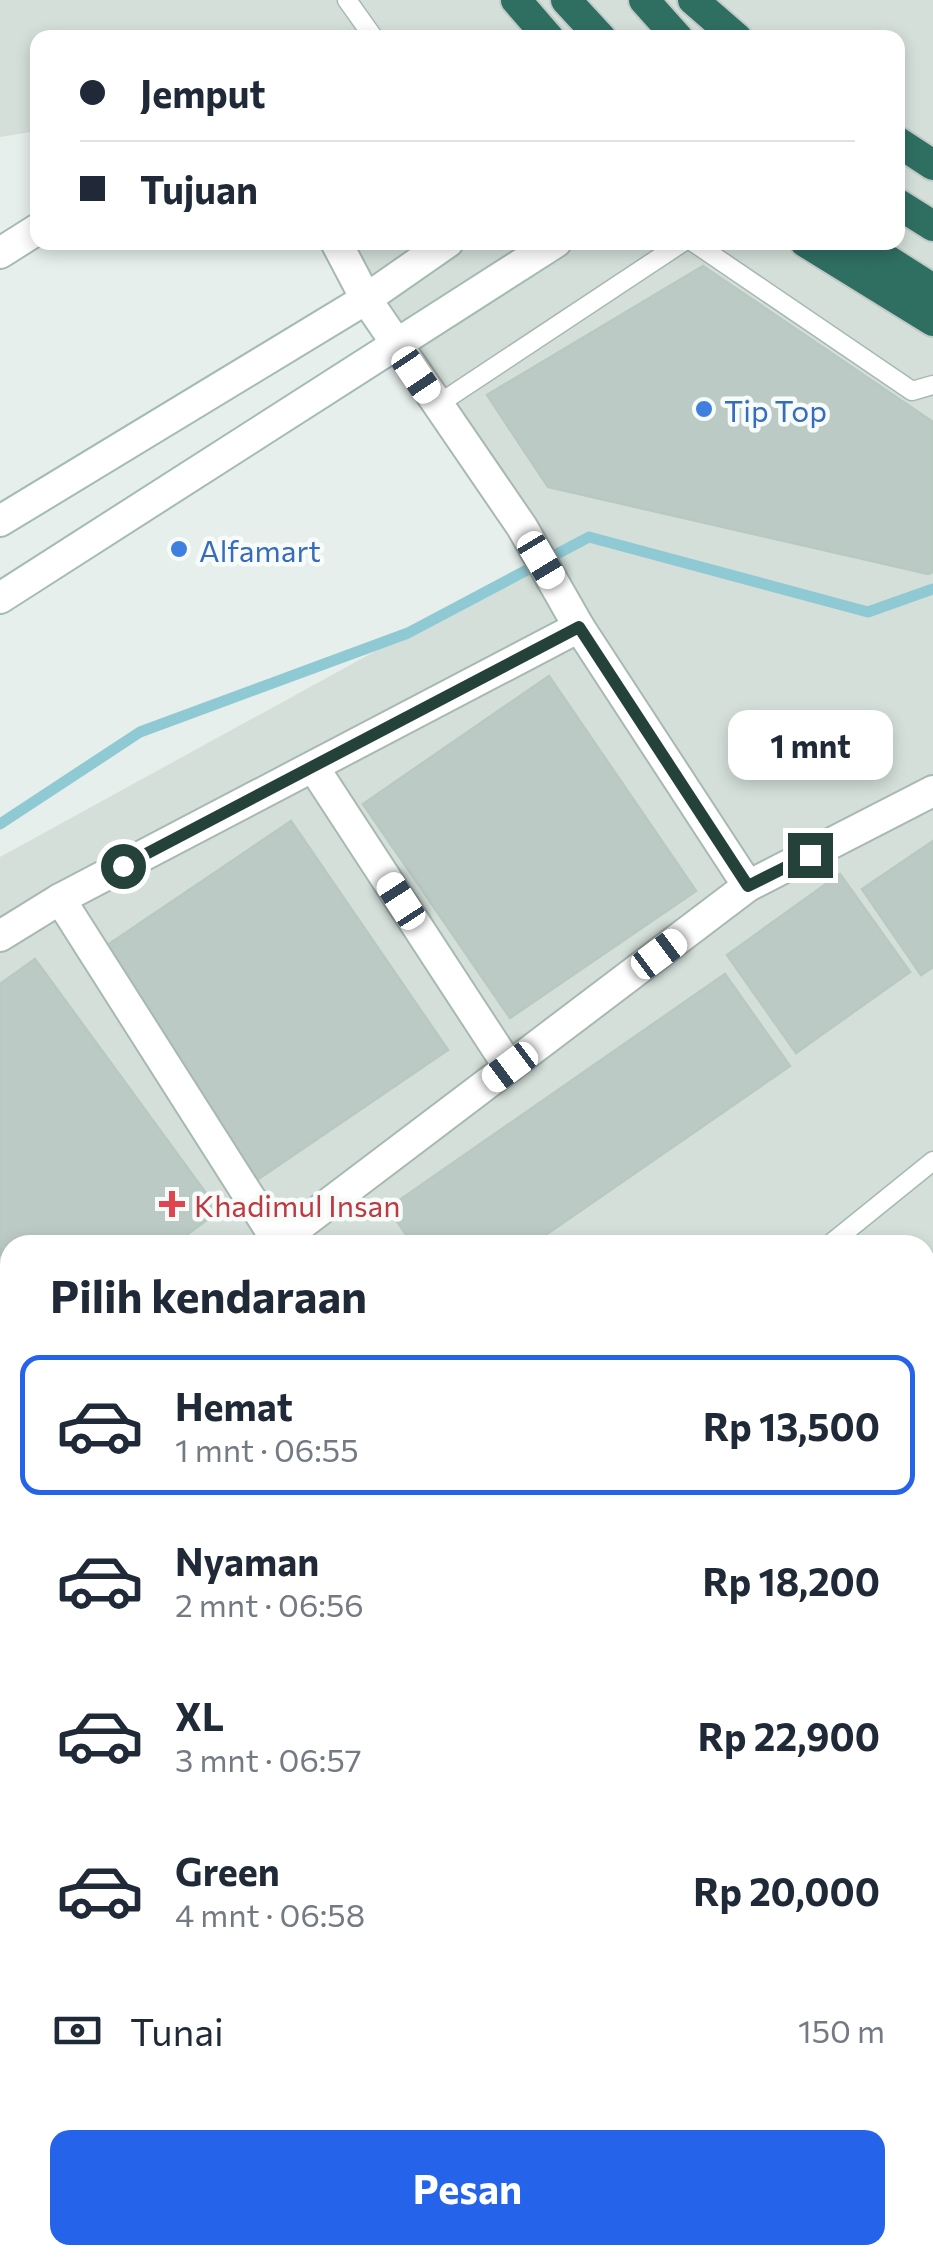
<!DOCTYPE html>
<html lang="id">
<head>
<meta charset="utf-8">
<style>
  :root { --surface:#fff; --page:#f6f6f7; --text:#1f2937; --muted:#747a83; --line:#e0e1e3; --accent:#2563eb }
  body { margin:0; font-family:Commissioner,sans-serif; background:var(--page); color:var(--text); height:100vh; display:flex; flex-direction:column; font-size:38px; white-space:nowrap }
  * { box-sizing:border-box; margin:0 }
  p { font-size:32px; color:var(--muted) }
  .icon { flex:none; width:55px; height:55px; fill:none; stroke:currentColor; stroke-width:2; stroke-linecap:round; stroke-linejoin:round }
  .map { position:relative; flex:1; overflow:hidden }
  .sheet { position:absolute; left:0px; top:1235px; width:935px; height:1030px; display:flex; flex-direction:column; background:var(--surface); border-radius:30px 30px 0 0; box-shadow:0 5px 15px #0003 }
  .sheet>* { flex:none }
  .guide { position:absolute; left:30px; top:30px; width:875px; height:220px; border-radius:20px; box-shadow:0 5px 15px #0003; display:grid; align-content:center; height:220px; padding:0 50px; background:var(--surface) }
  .end { position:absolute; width:45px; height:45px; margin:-22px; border:12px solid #24423a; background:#fff; box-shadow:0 0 0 5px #fff }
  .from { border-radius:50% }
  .bubble { position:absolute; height:70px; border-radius:20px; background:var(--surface); box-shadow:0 5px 15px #0003; font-size:32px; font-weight:700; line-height:70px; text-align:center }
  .car { position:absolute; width:30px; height:60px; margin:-30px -15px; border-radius:12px; box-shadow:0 0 8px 2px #0007; background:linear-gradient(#fff 24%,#345 0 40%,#fff 0 76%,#345 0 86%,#fff 0) }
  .guide b { display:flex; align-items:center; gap:35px; height:95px; font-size:38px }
  .guide b+b { border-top:2px solid var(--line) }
  .guide i { width:25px; height:25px; background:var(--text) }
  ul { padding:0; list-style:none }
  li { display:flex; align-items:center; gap:30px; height:140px; margin:0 20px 15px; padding:0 30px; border:5px solid transparent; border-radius:20px }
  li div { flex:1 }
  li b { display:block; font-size:38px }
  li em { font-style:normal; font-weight:700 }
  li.selected { border-color:var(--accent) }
  li>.icon { width:90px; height:90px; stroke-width:1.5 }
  h2 { padding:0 50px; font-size:45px; line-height:120px }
  .pay { display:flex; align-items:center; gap:25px; height:110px; padding:0 50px; font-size:38px }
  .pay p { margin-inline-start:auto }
  .primary-button { display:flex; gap:20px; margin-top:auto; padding:20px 50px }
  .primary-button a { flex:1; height:115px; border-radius:20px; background:var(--accent); color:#fff; font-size:40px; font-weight:700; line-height:115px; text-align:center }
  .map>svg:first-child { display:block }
  .built { fill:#d4dfda }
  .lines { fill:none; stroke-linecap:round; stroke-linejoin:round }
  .stream { stroke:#8ec9d4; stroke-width:11 }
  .building { fill:#bbcac4; stroke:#b8c9c2; stroke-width:2.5 }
  .lane-casing { stroke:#a8b8b2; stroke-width:21 }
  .street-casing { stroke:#a8b8b2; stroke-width:34 }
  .secondary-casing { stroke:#a4bbb3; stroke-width:34 }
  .highway-casing { stroke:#c2cac8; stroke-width:34 }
  .lane { stroke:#fff; stroke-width:18 }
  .street { stroke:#fff; stroke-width:30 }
  .secondary { stroke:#fff; stroke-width:30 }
  .highway { stroke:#2f6f62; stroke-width:30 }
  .route { stroke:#24423a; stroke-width:12 }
  .shop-dot { fill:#3f7fe0; stroke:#f7fbf9; stroke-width:4 }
  .health-dot { fill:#e0444e; stroke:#f7fbf9; stroke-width:4 }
  .labels { text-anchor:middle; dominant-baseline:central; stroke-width:9; stroke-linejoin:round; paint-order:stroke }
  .shop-label { font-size:30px; fill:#366cbe; stroke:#f7fbf9; text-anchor:start }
  .health-label { font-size:30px; fill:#be3a42; stroke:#f7fbf9; text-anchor:start }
</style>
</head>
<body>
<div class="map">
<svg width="933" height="2265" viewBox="0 0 933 2265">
  <rect width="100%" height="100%" fill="#e6efeb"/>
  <!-- built -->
  <path class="built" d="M0 0H933V2265H653L647 2255H925V1245H10V2126L0 2133V857L534 564 346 243 898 242V38H38L37 131 0 137Z"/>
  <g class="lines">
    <!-- stream -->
    <path class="stream" d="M0 824 140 732 408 633 589 537 868 612 933 589"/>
  </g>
  <!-- building -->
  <g class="building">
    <path d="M703 266 933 422V572L928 574 548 487 487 395Z"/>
    <path d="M549 676 696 891 510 1018 363 804Z"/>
    <path d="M291 821 448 1050 257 1180 100 950Z"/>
    <path d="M933 841V967L921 975 862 889Z"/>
    <path d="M840 874 910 972 796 1053 727 955Z"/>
    <path d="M35 959 219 1211 173 1245H10V1267L0 1253V984Z"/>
    <path d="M725 974 790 1066 531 1245H413L388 1208Z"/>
    <path d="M10 1571V1682L0 1689V1578Z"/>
  </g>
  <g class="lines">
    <!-- lane casing -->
    <g class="lane-casing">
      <g id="lane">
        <path d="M347 0 374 38"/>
        <path d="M693 242 912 391 933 385"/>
        <path d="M437 405 683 242"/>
        <path d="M829 1245 933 1161"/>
        <path d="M0 1533 10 1526"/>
        <path d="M0 2066 10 2063"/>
      </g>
    </g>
    <!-- street casing -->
    <g class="street-casing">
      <g id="street">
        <path d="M336 242 366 299 522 527 579 627 748 886"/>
        <path d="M0 253 38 229"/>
        <path d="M314 768 509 1067"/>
        <path d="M60 899 278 1242"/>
        <path d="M0 936 60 899 579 627"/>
        <path d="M274 1245 748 886 933 791"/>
        <path d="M0 1305 10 1320"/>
        <path d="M0 1400 10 1415"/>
        <path d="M0 1444 10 1436"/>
        <path d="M925 2006 933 2001"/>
        <path d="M0 2212 10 2205"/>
        <path d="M0 2241 10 2253"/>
        <path d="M250 2265 262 2260 285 2265"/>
      </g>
    </g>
    <!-- secondary casing -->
    <g class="secondary-casing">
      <g id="secondary">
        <path d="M0 521 366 299 448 242"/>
        <path d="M0 598 556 242"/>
      </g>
    </g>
    <!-- highway casing -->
    <g class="highway-casing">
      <g id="highway">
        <path d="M516 0 549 38"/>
        <path d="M566 0 601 38"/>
        <path d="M644 0 678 38"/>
        <path d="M693 0 737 38"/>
        <path d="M898 142 933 165"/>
        <path d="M898 204 933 226"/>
        <path d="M805 242 933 321"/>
        <path d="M859 242 933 289"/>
      </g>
    </g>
    <!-- lane -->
    <use href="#lane" class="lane"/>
    <!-- street -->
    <use href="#street" class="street"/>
    <!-- secondary -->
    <use href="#secondary" class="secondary"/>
    <!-- highway -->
    <use href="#highway" class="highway"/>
  </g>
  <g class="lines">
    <!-- route -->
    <path class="route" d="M123 866 579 627 748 886 810 855"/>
  </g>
  <!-- markers -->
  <g class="shop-dot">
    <circle cx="704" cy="409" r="10"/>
    <circle cx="179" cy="549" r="10"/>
  </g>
  <path class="health-dot" d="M167 1189h10v10h10v10h-10v10h-10v-10h-10v-10h10z"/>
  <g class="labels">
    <!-- shop labels -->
    <g class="shop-label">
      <text x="724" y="409">Tip Top</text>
      <text x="199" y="549">Alfamart</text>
    </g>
    <!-- health labels -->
    <g class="health-label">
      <text x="194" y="1204">Khadimul Insan</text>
    </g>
  </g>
</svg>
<i class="end from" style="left:123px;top:866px"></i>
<i class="end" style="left:810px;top:855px"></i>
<div class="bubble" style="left:728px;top:710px;width:165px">1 mnt</div>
<i class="car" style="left:416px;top:375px;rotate:146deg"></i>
<i class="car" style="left:541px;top:560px;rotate:149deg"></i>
<i class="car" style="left:401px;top:901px;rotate:327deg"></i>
<i class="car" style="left:659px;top:954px;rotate:53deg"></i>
<i class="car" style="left:510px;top:1067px;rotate:233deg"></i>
<div class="guide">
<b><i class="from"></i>Jemput</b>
<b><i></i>Tujuan</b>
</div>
<section class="sheet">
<h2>Pilih kendaraan</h2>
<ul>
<li class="selected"><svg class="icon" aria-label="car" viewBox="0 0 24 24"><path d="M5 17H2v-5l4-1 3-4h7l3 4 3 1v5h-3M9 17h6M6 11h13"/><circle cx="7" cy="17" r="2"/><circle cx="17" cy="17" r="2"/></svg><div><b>Hemat</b><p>1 mnt · 06:55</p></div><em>Rp 13,500</em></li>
<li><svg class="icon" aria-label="car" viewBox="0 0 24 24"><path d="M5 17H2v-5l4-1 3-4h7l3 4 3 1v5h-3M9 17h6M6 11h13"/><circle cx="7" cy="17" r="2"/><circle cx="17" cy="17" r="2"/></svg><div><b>Nyaman</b><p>2 mnt · 06:56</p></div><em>Rp 18,200</em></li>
<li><svg class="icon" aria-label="car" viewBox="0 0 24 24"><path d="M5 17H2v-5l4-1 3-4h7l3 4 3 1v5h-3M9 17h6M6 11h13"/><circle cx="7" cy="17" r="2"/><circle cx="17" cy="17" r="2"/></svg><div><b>XL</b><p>3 mnt · 06:57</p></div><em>Rp 22,900</em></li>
<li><svg class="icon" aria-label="car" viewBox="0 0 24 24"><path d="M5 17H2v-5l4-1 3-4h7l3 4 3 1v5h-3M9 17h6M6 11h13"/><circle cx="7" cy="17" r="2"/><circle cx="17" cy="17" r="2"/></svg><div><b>Green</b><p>4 mnt · 06:58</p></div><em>Rp 20,000</em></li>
</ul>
<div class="pay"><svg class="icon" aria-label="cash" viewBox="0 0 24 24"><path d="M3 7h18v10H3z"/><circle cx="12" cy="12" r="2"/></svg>Tunai<p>150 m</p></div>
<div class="primary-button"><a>Pesan</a></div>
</section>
</div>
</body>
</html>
